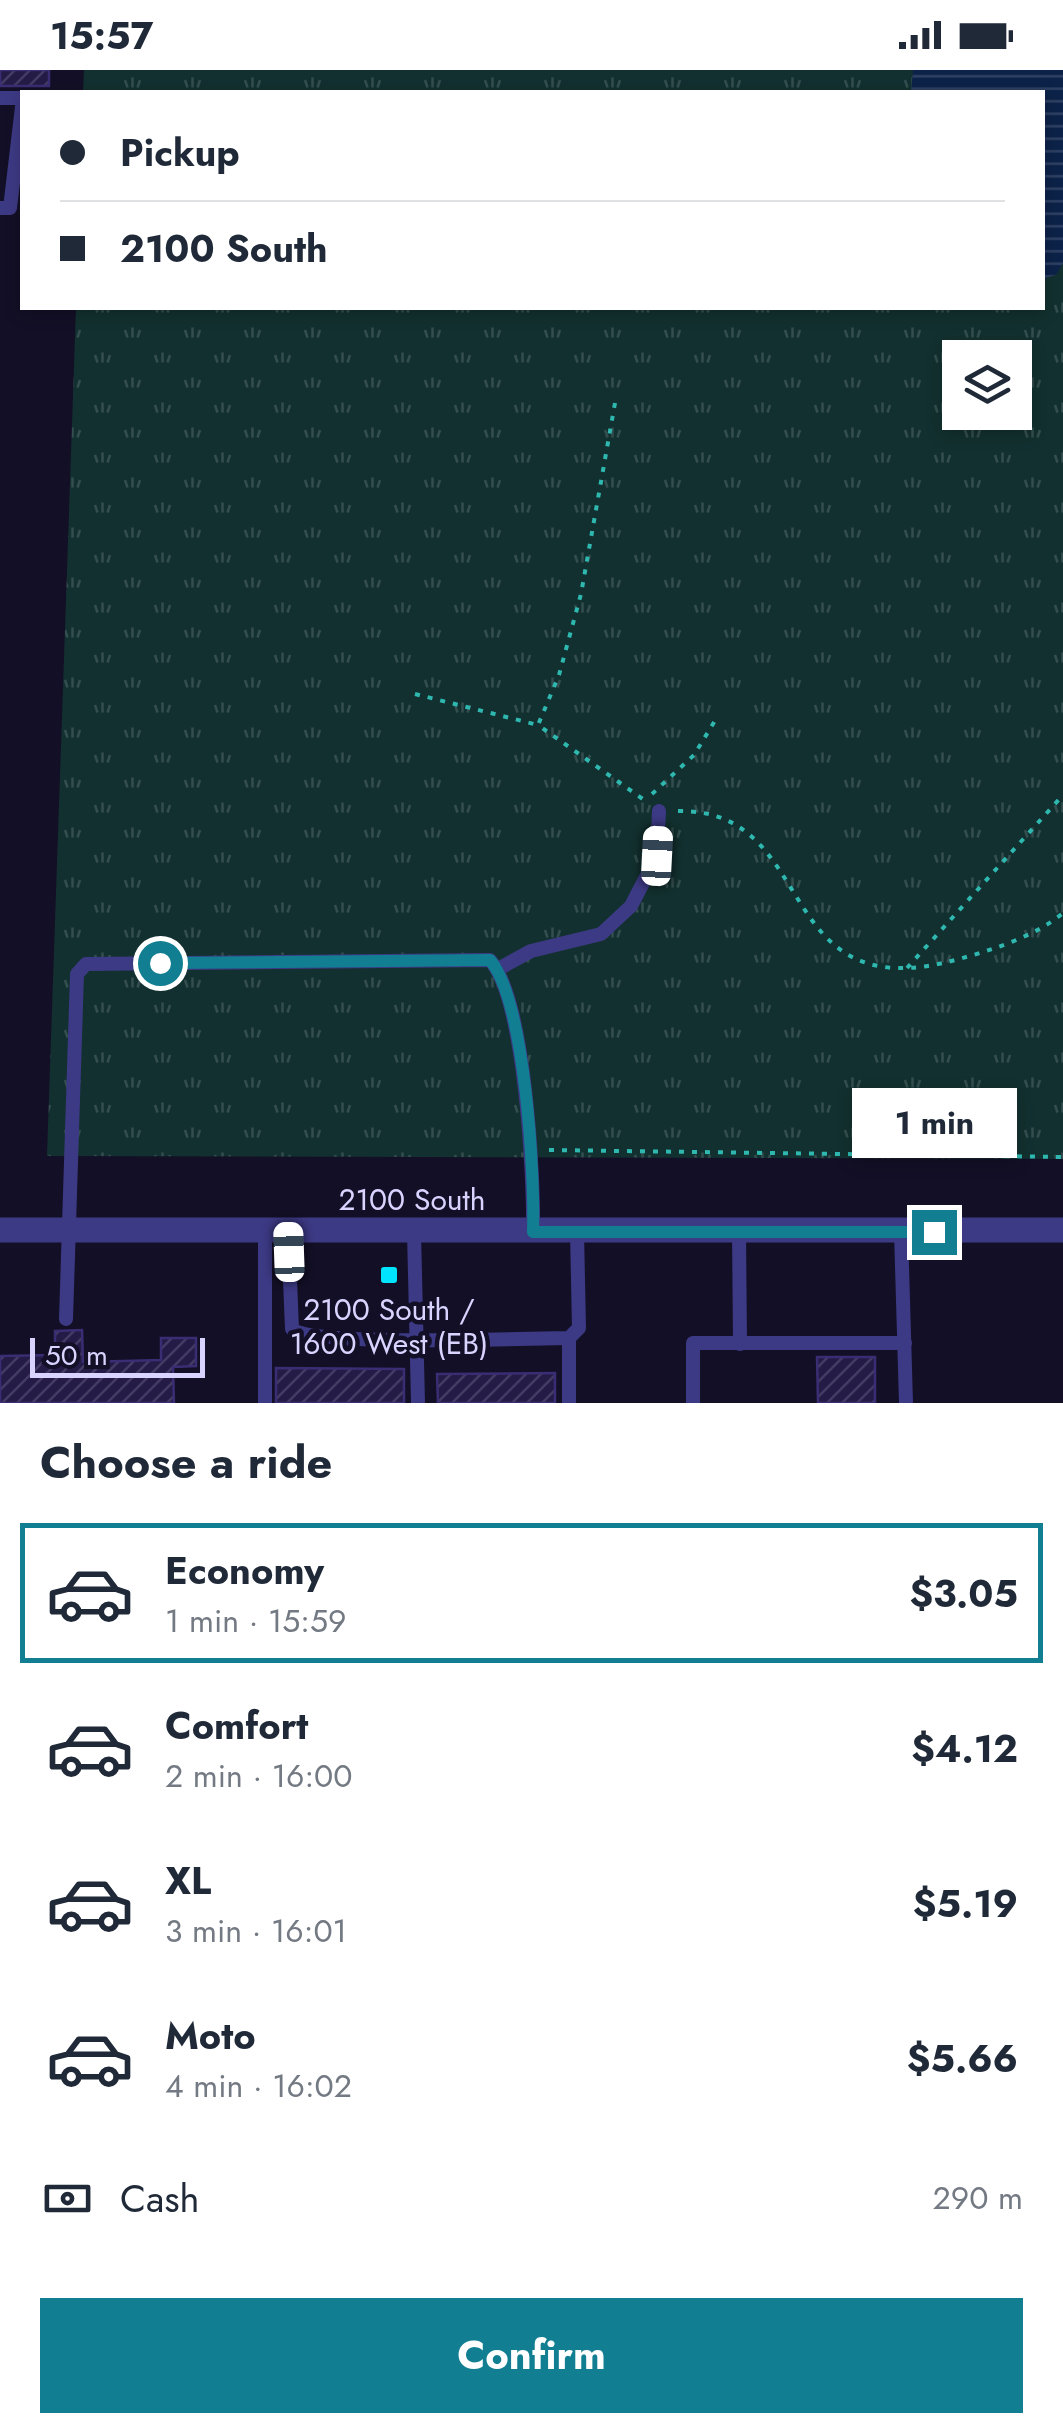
<!DOCTYPE html>
<html lang="en">
<head>
<meta charset="utf-8">
<style>
  :root { --surface:#fff; --page:#f6f6f7; --text:#1f2937; --muted:#747a83; --line:#e0e1e3; --accent:#117e91 }
  body { margin:0; font-family:Jost,sans-serif; background:var(--page); color:var(--text); height:100vh; display:flex; flex-direction:column; font-size:38px; white-space:nowrap }
  * { box-sizing:border-box; margin:0 }
  p { font-size:32px; color:var(--muted) }
  .icon { flex:none; width:55px; height:55px; fill:none; stroke:currentColor; stroke-width:2; stroke-linecap:round; stroke-linejoin:round }
  .map { position:relative; height:1333px; overflow:hidden }
  .sheet { display:flex; flex-direction:column; background:var(--surface); flex:1 }
  .sheet>* { flex:none }
  .hud { position:absolute; left:20px; top:20px; width:1025px; height:220px; border-radius:0px; box-shadow:0 5px 15px #0003; display:grid; align-content:center; height:220px; padding:0 40px; background:var(--surface) }
  .buttons { position:absolute; left:942px; top:270px; display:grid; gap:20px }
  .buttons a { display:grid; place-items:center; width:90px; height:90px; border-radius:0px; background:var(--surface); box-shadow:0 5px 15px #0003; font-size:50px }
  .scale { position:absolute; left:30px; bottom:25px; width:175px; box-sizing:border-box; padding-left:10px; border:5px solid #d9d4ff; border-top:0; font-size:28px; line-height:35px; white-space:nowrap; color:#d9d4ff; -webkit-text-stroke:8px #130f26; paint-order:stroke }
  .end { position:absolute; width:45px; height:45px; margin:-22px; border:12px solid #117e91; background:#fff; box-shadow:0 0 0 5px #fff }
  .from { border-radius:50% }
  .bubble { position:absolute; height:70px; border-radius:0px; background:var(--surface); box-shadow:0 5px 15px #0003; font-size:32px; font-weight:700; line-height:70px; text-align:center }
  .car { position:absolute; width:30px; height:60px; margin:-30px -15px; border-radius:12px; box-shadow:0 0 8px 2px #0007; background:linear-gradient(#fff 24%,#345 0 40%,#fff 0 76%,#345 0 86%,#fff 0) }
  .hud b { display:flex; align-items:center; gap:35px; height:95px; font-size:38px }
  .hud b+b { border-top:2px solid var(--line) }
  .hud i { width:25px; height:25px; background:var(--text) }
  ul { padding:0; list-style:none }
  li { display:flex; align-items:center; gap:30px; height:140px; margin:0 20px 15px; padding:0 20px; border:5px solid transparent; border-radius:0px }
  li div { flex:1 }
  li b { display:block; font-size:38px }
  li em { font-style:normal; font-weight:700 }
  li.current { border-color:var(--accent) }
  li>.icon { width:90px; height:90px; stroke-width:1.5 }
  h2 { padding:0 40px; font-size:45px; line-height:120px }
  .pay { display:flex; align-items:center; gap:25px; height:110px; padding:0 40px; font-size:38px }
  .pay p { margin-inline-start:auto }
  .button { display:flex; gap:20px; margin-top:auto; padding:20px 40px }
  .button a { flex:1; height:115px; border-radius:0px; background:var(--accent); color:#fff; font-size:40px; font-weight:700; line-height:115px; text-align:center }
  .status { display:flex; justify-content:space-between; align-items:center; height:70px; padding:0 50px; background:var(--surface); direction:ltr }
  .status svg { height:28px; fill:currentColor }
  .map>svg:first-child { display:block }
  .grass { fill:url(#grass-tufts); fill-rule:evenodd }
  .water { fill:url(#water-rules) }
  .building { fill:url(#building-hatch); stroke:#3b2d73; stroke-width:2.5 }
  .lines { fill:none; stroke-linecap:round; stroke-linejoin:round }
  .path { stroke:#2fb8b0; stroke-width:4; stroke-dasharray:5 8; stroke-linecap:butt }
  .service { stroke:#3d3a85; stroke-width:14 }
  .tertiary { stroke:#3d3a85; stroke-width:25 }
  .route { stroke:#117e91; stroke-width:12 }
  .poi-dot { fill:#00e5ff; stroke:#130f26; stroke-width:4 }
  .labels { text-anchor:middle; dominant-baseline:central; stroke-width:9; stroke-linejoin:round; paint-order:stroke }
  .street-label { font-size:30px; fill:#d9d4ff; stroke:#130f26 }
  .poi-label { font-size:30px; fill:#d9d4ff; stroke:#130f26 }
</style>
</head>
<body>
<div class="status"><b>15:57</b><svg viewBox="0 0 49 12"><path d="M0 12V9h3v3zM5 12V6h3v6zM10 12V3h3v9zM15 12V0h3v12zM26 1h20v11H26zM47 4h2v5h-2z"/></svg></div>
<div class="map">
<svg width="1063" height="1333" viewBox="0 0 1063 1333">
  <defs>
    <pattern id="grass-tufts" width="24" height="20" patternUnits="userSpaceOnUse" patternTransform="scale(2.5)"><rect width="24" height="20" fill="#12302f"/><path d="M3 7l-1-3M5 7V3M7 7l1-3M15 17l-1-3M17 17v-4M19 17l1-3" fill="none" stroke="#344d4e"/></pattern>
    <pattern id="water-rules" width="6" height="5" patternUnits="userSpaceOnUse" patternTransform="scale(2.5)"><rect width="6" height="5" fill="#0c2248"/><path d="M0 2.5h6" fill="none" stroke="#2f4163"/></pattern>
    <pattern id="building-hatch" width="6" height="6" patternUnits="userSpaceOnUse" patternTransform="scale(2.5)"><rect width="6" height="6" fill="#241b47"/><path d="M-1 1l2-2M0 6l6-6M5 7l2-2" fill="none" stroke="#433b63"/></pattern>
  </defs>
  <rect width="100%" height="100%" fill="#130f26"/>
  <!-- grass -->
  <path class="grass" d="M84 0H1063V1089L47 1086 76 238H1042V22H83ZM960 288H1015V342H960Z"/>
  <!-- water -->
  <path class="water" d="M913 0H1063V193L1056 205 1043 209 1042 22H911Z"/>
  <!-- building -->
  <g class="building">
    <rect x="0" y="0" width="49" height="16"/>
    <path d="M82 1260 83 1292 161 1290V1268H196V1296L173 1297 174 1333H0V1286L55 1285V1261Z"/>
    <path d="M817 1287H875V1333H818Z"/>
    <path d="M276 1298 404 1299V1333H276Z"/>
    <path d="M555 1303V1333H438L437 1304Z"/>
  </g>
  <g class="lines">
    <!-- path -->
    <g class="path">
      <path d="M615 333 581 524 559 605 538 655 647 732"/>
      <path d="M415 624 538 655"/>
      <path d="M652 724 694 685 716 649"/>
      <path d="M678 741C823 739 768 943 959 889 992 880 1036 866 1063 843"/>
      <path d="M907 898 1063 725"/>
      <path d="M549 1080 1063 1087"/>
    </g>
    <!-- service -->
    <g class="service">
      <path d="M0 28H22"/>
      <path d="M0 138H10L22 37"/>
      <path d="M498 899 531 881 601 864 631 836 657 786 659 741"/>
      <path d="M288 1161 292 1259C315 1277 526 1268 569 1268L579 1258 577 1162"/>
      <path d="M739 1161 740 1274"/>
      <path d="M414 1162 418 1333"/>
      <path d="M901 1162 906 1333"/>
      <path d="M66 1249 77 904 86 894 490 890C525 930 534 1105 533 1162"/>
      <path d="M265 1333V1161"/>
      <path d="M569 1333V1268"/>
      <path d="M693 1333V1273H905"/>
    </g>
    <!-- tertiary -->
    <path class="tertiary" d="M0 1160H1063"/>
  </g>
  <g class="lines">
    <!-- route -->
    <path class="route" d="M160 893 490 890C525 931 535 1105 533 1162H934"/>
  </g>
  <!-- markers -->
  <rect class="poi-dot" x="379" y="1195" width="20" height="20" rx="5"/>
  <g class="labels">
    <!-- street labels -->
    <g class="street-label">
      <text x="412" y="1129">2100 South</text>
    </g>
    <!-- poi labels -->
    <g class="poi-label">
      <text x="389" y="1239">2100 South /<tspan x="389" dy="34">1600 West (EB)</tspan></text>
    </g>
  </g>
</svg>
<div class="buttons">
<a><svg class="icon" aria-label="layers" viewBox="0 0 24 24"><path d="M12 4l9 5-9 5-9-5zM3 14l9 5 9-5"/></svg></a>
</div>
<div class="scale">50 m</div>
<i class="end from" style="left:160px;top:893px"></i>
<i class="end" style="left:934px;top:1162px"></i>
<div class="bubble" style="left:852px;top:1018px;width:165px">1 min</div>
<i class="car" style="left:657px;top:786px;rotate:3deg"></i>
<i class="car" style="left:289px;top:1182px;rotate:358deg"></i>
<div class="hud">
<b><i class="from"></i>Pickup</b>
<b><i></i>2100 South</b>
</div>
</div>
<section class="sheet">
<h2>Choose a ride</h2>
<ul>
<li class="current"><svg class="icon" aria-label="car" viewBox="0 0 24 24"><path d="M5 17H2v-5l4-1 3-4h7l3 4 3 1v5h-3M9 17h6M6 11h13"/><circle cx="7" cy="17" r="2"/><circle cx="17" cy="17" r="2"/></svg><div><b>Economy</b><p>1 min · 15:59</p></div><em>$3.05</em></li>
<li><svg class="icon" aria-label="car" viewBox="0 0 24 24"><path d="M5 17H2v-5l4-1 3-4h7l3 4 3 1v5h-3M9 17h6M6 11h13"/><circle cx="7" cy="17" r="2"/><circle cx="17" cy="17" r="2"/></svg><div><b>Comfort</b><p>2 min · 16:00</p></div><em>$4.12</em></li>
<li><svg class="icon" aria-label="car" viewBox="0 0 24 24"><path d="M5 17H2v-5l4-1 3-4h7l3 4 3 1v5h-3M9 17h6M6 11h13"/><circle cx="7" cy="17" r="2"/><circle cx="17" cy="17" r="2"/></svg><div><b>XL</b><p>3 min · 16:01</p></div><em>$5.19</em></li>
<li><svg class="icon" aria-label="car" viewBox="0 0 24 24"><path d="M5 17H2v-5l4-1 3-4h7l3 4 3 1v5h-3M9 17h6M6 11h13"/><circle cx="7" cy="17" r="2"/><circle cx="17" cy="17" r="2"/></svg><div><b>Moto</b><p>4 min · 16:02</p></div><em>$5.66</em></li>
</ul>
<div class="pay"><svg class="icon" aria-label="cash" viewBox="0 0 24 24"><path d="M3 7h18v10H3z"/><circle cx="12" cy="12" r="2"/></svg>Cash<p>290 m</p></div>
<div class="button"><a>Confirm</a></div>
</section>
</body>
</html>
